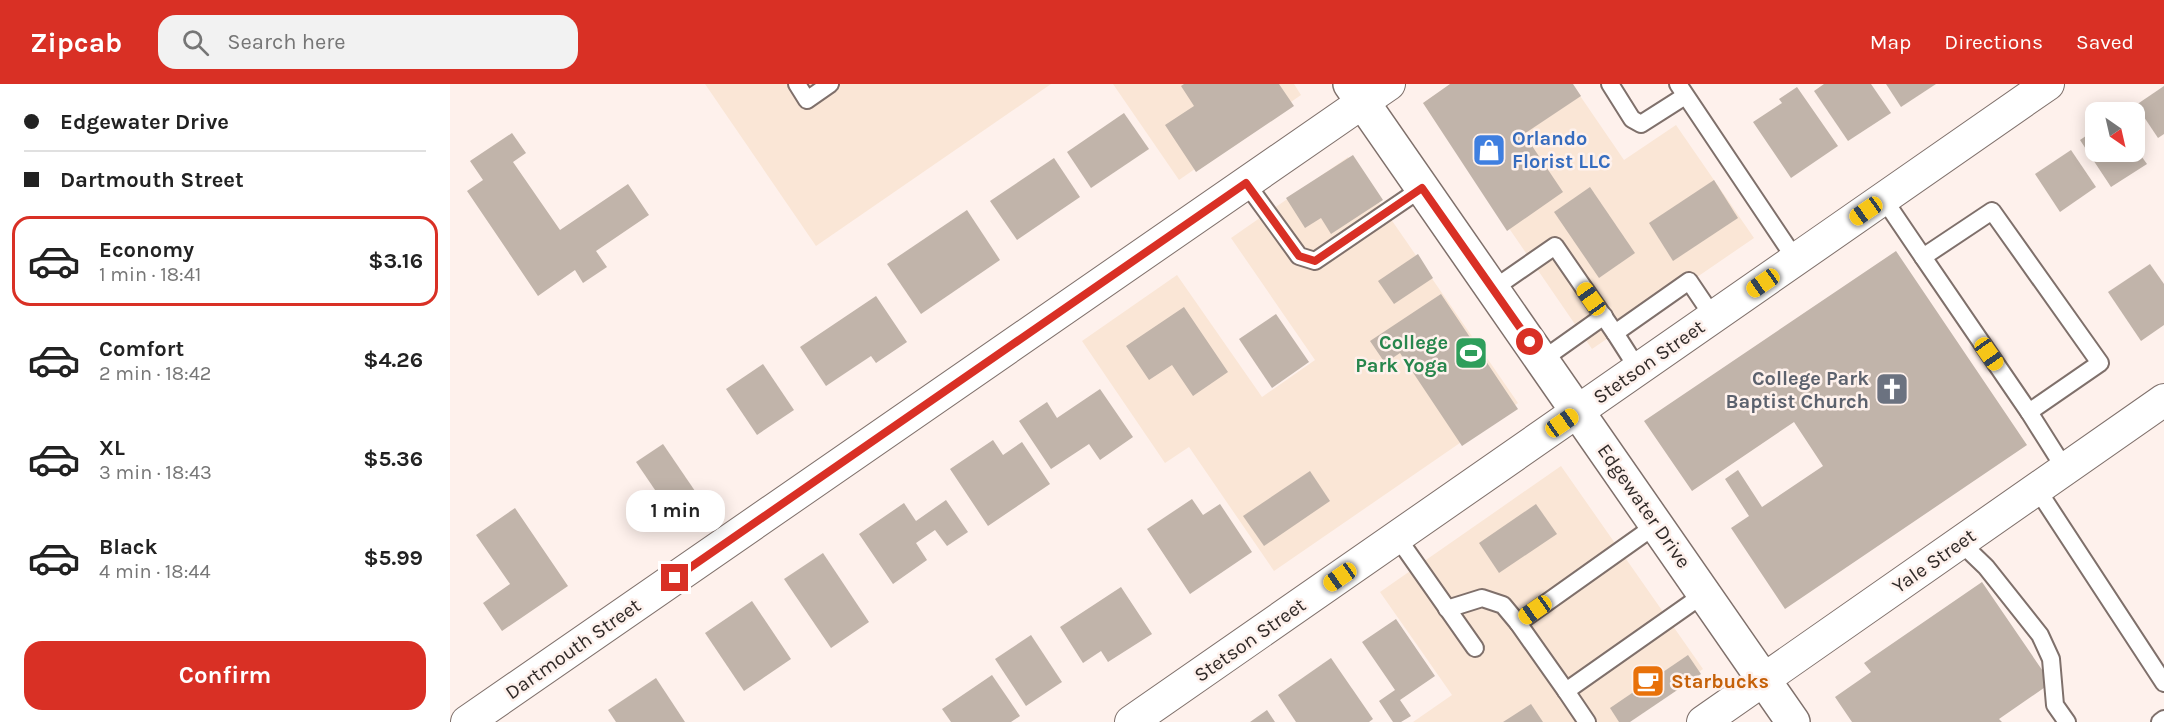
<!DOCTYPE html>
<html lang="en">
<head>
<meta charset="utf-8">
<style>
  :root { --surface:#fff; --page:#f2f2f2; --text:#222; --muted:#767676; --line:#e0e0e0; --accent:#d93025 }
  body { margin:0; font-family:Karla,sans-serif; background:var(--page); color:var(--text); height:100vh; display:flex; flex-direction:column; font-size:22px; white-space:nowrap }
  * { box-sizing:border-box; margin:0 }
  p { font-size:20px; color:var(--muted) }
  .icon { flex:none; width:33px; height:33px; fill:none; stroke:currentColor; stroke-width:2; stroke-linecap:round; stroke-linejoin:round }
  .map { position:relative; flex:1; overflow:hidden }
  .details { display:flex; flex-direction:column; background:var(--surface); width:450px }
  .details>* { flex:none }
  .top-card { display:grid; align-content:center; height:132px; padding:0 24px; background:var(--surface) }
  .needle { width:39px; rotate:146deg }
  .tools { position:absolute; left:1635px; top:18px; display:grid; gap:12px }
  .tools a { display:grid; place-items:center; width:60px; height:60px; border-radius:12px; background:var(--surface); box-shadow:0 3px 15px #0003; font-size:30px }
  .end { position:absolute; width:27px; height:27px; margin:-14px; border:8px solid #d93025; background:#fff; box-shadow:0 0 0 3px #fff }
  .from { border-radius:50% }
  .bubble { position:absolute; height:42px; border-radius:18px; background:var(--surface); box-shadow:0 3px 15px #0003; font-size:20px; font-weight:700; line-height:42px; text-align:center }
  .car { position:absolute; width:18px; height:36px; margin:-18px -9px; border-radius:8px; box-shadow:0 0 4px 2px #0007; background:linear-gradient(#f5c518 24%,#345 0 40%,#f5c518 0 76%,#345 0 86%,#f5c518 0) }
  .top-card b { display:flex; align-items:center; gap:21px; height:57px; font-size:22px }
  .top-card b+b { border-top:2px solid var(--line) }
  .top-card i { width:15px; height:15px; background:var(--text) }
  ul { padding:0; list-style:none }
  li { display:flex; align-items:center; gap:18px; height:90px; margin:0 12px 9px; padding:0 12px; border:3px solid transparent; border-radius:18px }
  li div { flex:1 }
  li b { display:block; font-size:22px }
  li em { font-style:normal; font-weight:700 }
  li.active { border-color:var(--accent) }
  li>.icon { width:54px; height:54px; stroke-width:1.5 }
  .action { display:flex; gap:12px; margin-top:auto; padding:12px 24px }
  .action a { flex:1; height:69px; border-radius:18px; background:var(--accent); color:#fff; font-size:24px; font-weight:700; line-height:69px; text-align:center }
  header { display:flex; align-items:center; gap:36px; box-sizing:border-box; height:84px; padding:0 30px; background:var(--accent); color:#fff }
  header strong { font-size:28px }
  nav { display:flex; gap:33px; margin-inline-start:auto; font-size:21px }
  .search { width:420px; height:54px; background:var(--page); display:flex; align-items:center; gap:15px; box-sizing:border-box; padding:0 21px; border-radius:18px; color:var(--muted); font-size:22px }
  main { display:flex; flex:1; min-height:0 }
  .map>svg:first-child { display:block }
  .commercial { fill:#fae6d6 }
  .building { fill:#c1b4aa }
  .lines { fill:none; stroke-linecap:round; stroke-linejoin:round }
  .lane-casing { stroke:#7f706b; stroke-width:20 }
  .street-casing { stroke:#7f706b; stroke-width:34 }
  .secondary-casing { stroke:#7f706b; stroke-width:36 }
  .lane { stroke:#fff; stroke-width:16 }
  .street { stroke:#fff; stroke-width:32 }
  .secondary { stroke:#fff; stroke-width:33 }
  .route { stroke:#d93025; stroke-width:8 }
  .labels { text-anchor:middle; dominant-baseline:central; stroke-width:5; stroke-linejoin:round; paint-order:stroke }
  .shop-label { font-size:20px; font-weight:bold; fill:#366cbe; stroke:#fef1ec; text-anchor:start }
  .leisure-label { font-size:20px; font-weight:bold; fill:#27864d; stroke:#fef1ec; text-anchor:end }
  .street-label { font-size:20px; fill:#302a28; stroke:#fef1ec }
  .worship-label { font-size:20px; font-weight:bold; fill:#5b616d; stroke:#fef1ec; text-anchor:end }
  .food-label { font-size:20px; font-weight:bold; fill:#c56008; stroke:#fef1ec; text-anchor:start }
</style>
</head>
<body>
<header>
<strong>Zipcab</strong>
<div class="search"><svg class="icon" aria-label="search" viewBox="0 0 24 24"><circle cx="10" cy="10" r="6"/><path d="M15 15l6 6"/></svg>Search here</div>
<nav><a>Map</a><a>Directions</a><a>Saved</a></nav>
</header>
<main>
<section class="details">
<div class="top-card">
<b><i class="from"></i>Edgewater Drive</b>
<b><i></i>Dartmouth Street</b>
</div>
<ul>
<li class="active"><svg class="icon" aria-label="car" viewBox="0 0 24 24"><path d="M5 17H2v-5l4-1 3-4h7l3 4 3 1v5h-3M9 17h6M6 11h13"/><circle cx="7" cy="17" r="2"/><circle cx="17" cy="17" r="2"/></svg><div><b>Economy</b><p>1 min · 18:41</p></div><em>$3.16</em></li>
<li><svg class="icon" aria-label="car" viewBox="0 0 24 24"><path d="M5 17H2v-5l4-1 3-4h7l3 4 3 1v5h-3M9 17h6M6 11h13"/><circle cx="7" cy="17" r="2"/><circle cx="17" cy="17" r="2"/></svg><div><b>Comfort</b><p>2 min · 18:42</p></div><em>$4.26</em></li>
<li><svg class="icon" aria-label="car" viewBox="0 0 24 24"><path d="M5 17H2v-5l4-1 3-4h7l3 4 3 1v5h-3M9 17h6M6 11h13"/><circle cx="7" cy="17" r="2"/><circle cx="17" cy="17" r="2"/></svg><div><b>XL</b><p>3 min · 18:43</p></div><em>$5.36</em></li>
<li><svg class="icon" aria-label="car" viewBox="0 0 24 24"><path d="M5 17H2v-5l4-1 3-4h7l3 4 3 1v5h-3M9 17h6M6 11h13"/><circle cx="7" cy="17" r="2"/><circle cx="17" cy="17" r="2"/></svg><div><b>Black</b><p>4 min · 18:44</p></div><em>$5.99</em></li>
</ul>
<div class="action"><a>Confirm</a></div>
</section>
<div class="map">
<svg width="1714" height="638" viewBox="0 0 1714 638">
  <rect width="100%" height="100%" fill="#fef1ec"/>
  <!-- commercial -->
  <g class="commercial">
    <path d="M255 0H601L366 162Z"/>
    <path d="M663 0H844L851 11 729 96Z"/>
    <path d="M1001 0H1122L1174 76 1226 41 1304 154 1142 265 973 19Z"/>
    <path d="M898 73 1068 319 824 487 739 363 715 379 632 257 727 191 812 313 865 276 781 154Z"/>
    <path d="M1111 382 1253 585 1178 638H963L1002 611 930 508Z"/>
  </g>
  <!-- building -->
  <g class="building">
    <path d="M734 0H829L844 22 746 88 715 41 744 22 731 2Z"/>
    <path d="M1000 0H1123L1131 12 1074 50 1113 108 1057 147 973 19Z"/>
    <path d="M1374 0H1421L1441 29 1398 57 1364 7Z"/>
    <path d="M1436 0H1486L1451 23Z"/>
    <path d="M1714 2V50L1708 54 1686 21Z"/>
    <path d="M1347 3 1388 62 1341 94 1303 38 1332 19 1329 15Z"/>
    <path d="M674 29 699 65 641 104 617 68Z"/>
    <path d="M1646 45V68H1684V62L1697 80 1661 103 1630 56Z"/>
    <path d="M62 49 76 69 63 78 110 146 178 100 199 131 146 167 157 183 133 199 125 186 88 212 17 107 33 96 20 77Z"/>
    <path d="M1621 66 1646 103 1610 128 1585 90Z"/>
    <path d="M903 71 933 116 881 150 871 134 855 144 836 114Z"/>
    <path d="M604 74 630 113 567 156 540 117Z"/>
    <path d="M1264 96 1288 134 1223 177 1199 139Z"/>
    <path d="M1140 103 1185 169 1149 194 1104 128Z"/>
    <path d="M517 126 550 176 471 230 437 180Z"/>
    <path d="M1446 167 1577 361 1335 525 1281 444 1299 432 1275 395 1288 386 1312 423 1373 382 1344 338 1242 407 1194 337Z"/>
    <path d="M968 170 983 194 944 220 928 197Z"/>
    <path d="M1700 180 1714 200V241L1691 257 1658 208Z"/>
    <path d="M991 210 1068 325 1012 362 950 269 935 279 920 257Z"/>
    <path d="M426 212 457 258 426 279 421 272 376 302 350 263Z"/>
    <path d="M734 223 778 288 743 312 722 281 699 296 676 262Z"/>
    <path d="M826 230 859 278 822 304 789 255Z"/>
    <path d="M313 280 344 326 307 351 276 305Z"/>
    <path d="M650 305 683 353 650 376 639 360 601 385 569 337 597 318 607 334Z"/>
    <path d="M543 356 553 371 572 358 600 400 538 442 500 385Z"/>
    <path d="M213 360 245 407 218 425 186 378Z"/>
    <path d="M860 387 880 417 814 462 793 432Z"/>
    <path d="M742 415 753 431 770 420 802 468 740 510 697 445Z"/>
    <path d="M496 416 518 448 497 462 485 446 466 459 477 476 443 500 409 450 454 419 466 437Z"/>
    <path d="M1086 420 1107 450 1049 489 1029 459Z"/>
    <path d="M65 424 118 502 52 547 33 519 60 500 26 451Z"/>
    <path d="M373 469 419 538 381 564 334 495Z"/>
    <path d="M1532 498 1601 599 1549 635 1552 638H1402L1385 613 1421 588 1414 579Z"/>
    <path d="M671 503 702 550 658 578 651 567 633 579 610 543Z"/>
    <path d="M302 517 341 575 294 607 255 549Z"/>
    <path d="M946 535 985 592 950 616 961 632 951 638H943L929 617 945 606 912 558Z"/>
    <path d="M581 551 612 598 576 622 545 575Z"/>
    <path d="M1238 571 1251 590 1180 638H1169L1160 624Z"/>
    <path d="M881 574 923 635 919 638H846L828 611Z"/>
    <path d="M542 591 570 632 561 638H501L492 625Z"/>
    <path d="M206 594 235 638H166L158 626Z"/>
    <path d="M1081 620 1093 638H1053Z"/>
    <path d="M817 626 825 638H800Z"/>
  </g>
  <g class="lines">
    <!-- lane casing -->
    <g class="lane-casing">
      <g id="lane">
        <path d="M347 0 357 16 380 0"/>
        <path d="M1160 0 1182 35 1191 40 1235 12"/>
        <path d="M1228 0 1346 176"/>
        <path d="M796 99 849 172 865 177 972 104"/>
        <path d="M1433 114 1473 173 1542 127 1650 279 1579 328 1615 385"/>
        <path d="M1473 173 1579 328"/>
        <path d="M1043 205 1105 162 1165 249 1239 197 1264 234"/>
        <path d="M1165 249 1188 285"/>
        <path d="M1092 276 1154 232"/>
        <path d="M1587 405 1714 599"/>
        <path d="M1206 441 1068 539 1116 607 1254 510"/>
        <path d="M947 453 1025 564"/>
        <path d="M1510 458 1536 483 1590 551 1601 575 1605 621 1617 638"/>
        <path d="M997 525 1032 514 1053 521 1068 539"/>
        <path d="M1116 607 1137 638"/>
        <path d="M1710 638 1714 635"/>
      </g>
    </g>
    <!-- street casing -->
    <g class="street-casing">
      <g id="street">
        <path d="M17 638 939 0"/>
        <path d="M681 638 1598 0"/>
        <path d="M1253 638 1714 316"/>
      </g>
    </g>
    <!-- secondary casing -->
    <g class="secondary-casing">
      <path id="secondary" d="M900 0 1343 638"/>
    </g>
    <!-- lane -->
    <use href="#lane" class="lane"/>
    <!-- street -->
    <use href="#street" class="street"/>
    <!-- secondary -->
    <use href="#secondary" class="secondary"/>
  </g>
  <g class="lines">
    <!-- route -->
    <path class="route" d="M225 494 796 99 849 172 865 177 972 104 1080 258"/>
  </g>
  <!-- icons -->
  <defs>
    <g id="shop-square" transform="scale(1.725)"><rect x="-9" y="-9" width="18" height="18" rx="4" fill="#3f7fe0" stroke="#fef1ec"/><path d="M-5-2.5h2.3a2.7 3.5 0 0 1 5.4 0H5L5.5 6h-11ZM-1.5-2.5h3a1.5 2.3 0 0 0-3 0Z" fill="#fff"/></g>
    <g id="stadium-square" transform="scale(1.725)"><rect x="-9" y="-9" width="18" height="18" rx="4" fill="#2e9e5b" stroke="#fef1ec"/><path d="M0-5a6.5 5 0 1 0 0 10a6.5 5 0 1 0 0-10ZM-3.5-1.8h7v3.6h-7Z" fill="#fff"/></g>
    <g id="church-square" transform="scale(1.725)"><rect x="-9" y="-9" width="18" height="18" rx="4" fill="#6b7280" stroke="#fef1ec"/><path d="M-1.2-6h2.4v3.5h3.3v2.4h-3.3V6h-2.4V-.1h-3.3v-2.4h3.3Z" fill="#fff"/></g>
    <g id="cafe-square" transform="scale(1.725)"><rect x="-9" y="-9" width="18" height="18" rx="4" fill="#e8710a" stroke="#fef1ec"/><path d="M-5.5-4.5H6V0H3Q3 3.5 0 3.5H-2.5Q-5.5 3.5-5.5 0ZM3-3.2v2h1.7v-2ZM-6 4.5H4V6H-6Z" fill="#fff"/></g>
  </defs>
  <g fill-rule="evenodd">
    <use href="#shop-square" x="1039" y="66"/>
    <use href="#stadium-square" x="1021" y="269"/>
    <use href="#church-square" x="1442" y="305"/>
    <use href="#cafe-square" x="1198" y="597"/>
  </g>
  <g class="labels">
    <!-- shop labels -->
    <g class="shop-label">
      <text x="1062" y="54">Orlando<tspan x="1062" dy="23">Florist LLC</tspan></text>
    </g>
    <!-- leisure labels -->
    <g class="leisure-label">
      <text x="998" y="258">College<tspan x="998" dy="23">Park Yoga</tspan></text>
    </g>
    <!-- street labels -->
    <g class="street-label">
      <text transform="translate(1199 278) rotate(-35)">Stetson Street</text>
      <text transform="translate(1194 422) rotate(55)">Edgewater Drive</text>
      <text transform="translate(1484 477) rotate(-35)">Yale Street</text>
      <text transform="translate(800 556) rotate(-35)">Stetson Street</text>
      <text transform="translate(123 565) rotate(-35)">Dartmouth Street</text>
    </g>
    <!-- worship labels -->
    <g class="worship-label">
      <text x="1419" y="294">College Park<tspan x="1419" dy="23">Baptist Church</tspan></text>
    </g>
    <!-- food labels -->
    <g class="food-label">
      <text x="1221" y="597">Starbucks</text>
    </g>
  </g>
</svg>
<div class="tools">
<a><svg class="needle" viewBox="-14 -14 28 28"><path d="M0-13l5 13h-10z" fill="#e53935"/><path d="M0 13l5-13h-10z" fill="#767676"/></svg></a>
</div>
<i class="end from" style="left:1080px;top:258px"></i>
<i class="end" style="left:225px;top:494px"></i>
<div class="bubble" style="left:176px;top:406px;width:99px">1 min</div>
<i class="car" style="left:1416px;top:127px;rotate:235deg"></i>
<i class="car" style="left:1313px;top:199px;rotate:235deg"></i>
<i class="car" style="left:1141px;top:215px;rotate:325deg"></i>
<i class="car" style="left:1539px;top:270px;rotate:145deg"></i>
<i class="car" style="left:1112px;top:339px;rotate:55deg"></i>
<i class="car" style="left:890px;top:493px;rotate:235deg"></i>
<i class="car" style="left:1085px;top:526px;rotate:235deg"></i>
</div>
</main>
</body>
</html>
